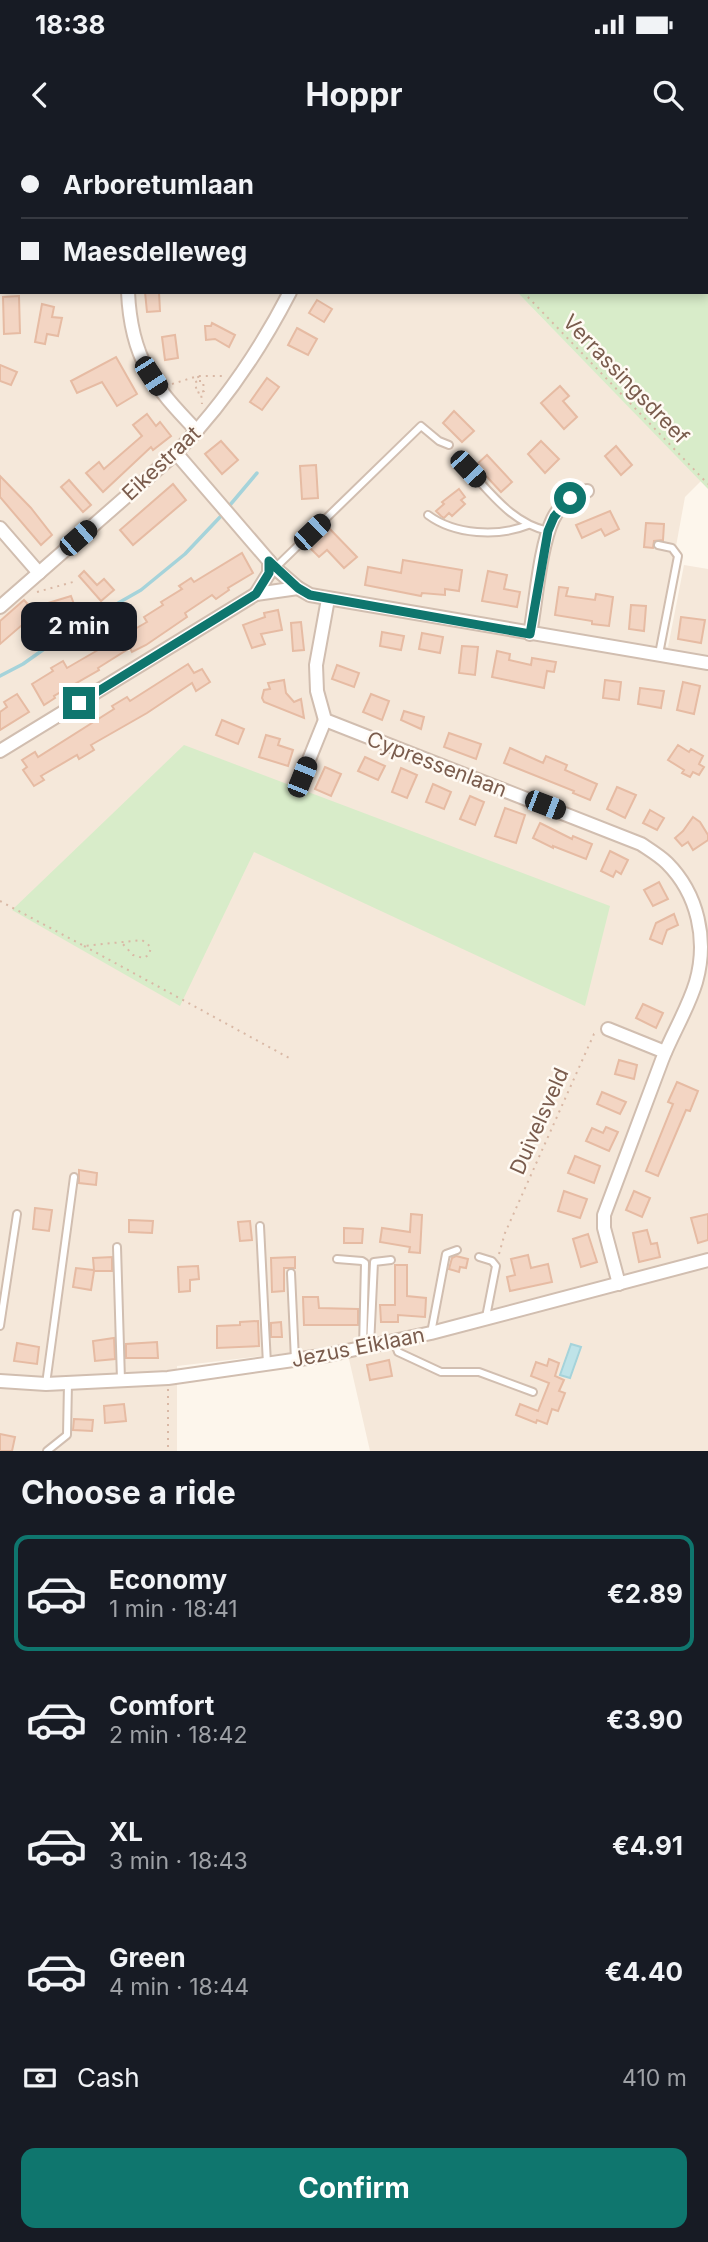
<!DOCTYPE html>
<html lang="en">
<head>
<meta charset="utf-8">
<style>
  :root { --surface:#171b24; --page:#242831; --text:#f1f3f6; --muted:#9ea1a6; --line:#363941; --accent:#0f766e }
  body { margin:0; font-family:Inter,sans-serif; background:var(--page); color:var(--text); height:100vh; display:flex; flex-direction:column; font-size:26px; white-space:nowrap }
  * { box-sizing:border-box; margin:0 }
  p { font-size:23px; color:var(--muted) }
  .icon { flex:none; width:38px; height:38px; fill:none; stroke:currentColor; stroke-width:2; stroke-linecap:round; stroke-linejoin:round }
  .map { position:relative; height:1311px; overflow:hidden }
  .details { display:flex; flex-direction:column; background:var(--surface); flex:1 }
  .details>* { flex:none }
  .top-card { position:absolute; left:0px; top:0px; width:709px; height:154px; box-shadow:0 4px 10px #0003; display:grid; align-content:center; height:154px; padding:0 21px; background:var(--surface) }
  .end { position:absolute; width:32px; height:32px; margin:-16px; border:9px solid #0f766e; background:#fff; box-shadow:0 0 0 4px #fff }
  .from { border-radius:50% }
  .bubble { position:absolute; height:49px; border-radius:14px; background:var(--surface); box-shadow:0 4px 10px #0003; font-size:23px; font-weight:700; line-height:49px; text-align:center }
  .car { position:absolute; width:21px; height:42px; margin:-21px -10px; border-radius:9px; box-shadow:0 0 5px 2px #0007; background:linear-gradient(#222 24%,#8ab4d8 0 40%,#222 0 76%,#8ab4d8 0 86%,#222 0) }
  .top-card b { display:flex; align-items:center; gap:24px; height:66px; font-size:26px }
  .top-card b+b { border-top:2px solid var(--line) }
  .top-card i { width:18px; height:18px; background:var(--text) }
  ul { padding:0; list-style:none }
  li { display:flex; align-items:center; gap:21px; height:116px; margin:0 14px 10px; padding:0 7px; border:4px solid transparent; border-radius:14px }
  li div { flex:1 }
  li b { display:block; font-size:26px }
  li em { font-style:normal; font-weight:700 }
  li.current { border-color:var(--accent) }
  li>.icon { width:63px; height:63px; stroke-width:1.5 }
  h2 { padding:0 21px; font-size:32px; line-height:84px }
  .pay { display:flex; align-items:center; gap:18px; height:77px; padding:0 21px; font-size:26px }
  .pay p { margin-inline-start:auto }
  .button { display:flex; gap:14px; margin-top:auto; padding:14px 21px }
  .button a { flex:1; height:80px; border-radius:14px; background:var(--accent); color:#fff; font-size:28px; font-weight:700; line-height:80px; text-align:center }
  .status { display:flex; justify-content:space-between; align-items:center; height:49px; padding:0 35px; background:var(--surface); direction:ltr }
  .status svg { height:19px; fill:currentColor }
  header { display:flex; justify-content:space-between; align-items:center; height:91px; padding:0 21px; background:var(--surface); font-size:32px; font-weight:700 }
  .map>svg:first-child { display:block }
  .residential { fill:#f5e8da }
  .green { fill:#d8ecc9 }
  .water { fill:#bfe3e8; stroke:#a5d3da; stroke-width:2 }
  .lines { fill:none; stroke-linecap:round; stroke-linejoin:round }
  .stream { stroke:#a5d3da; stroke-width:3.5 }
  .building { fill:#f3d5c3; stroke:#e6bba3; stroke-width:2 }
  .lane-casing { stroke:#d1beb0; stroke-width:10 }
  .street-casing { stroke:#d1beb0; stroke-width:16 }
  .path { stroke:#d9b8a5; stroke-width:2; stroke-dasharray:2 5; stroke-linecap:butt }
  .lane { stroke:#fff; stroke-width:6 }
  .street { stroke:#fff; stroke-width:12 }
  .route { stroke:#0f766e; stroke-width:9 }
  .labels { text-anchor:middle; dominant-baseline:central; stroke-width:5; stroke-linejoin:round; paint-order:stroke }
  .street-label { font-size:21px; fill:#7a5c4d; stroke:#fffaf3 }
</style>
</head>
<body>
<div class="status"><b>18:38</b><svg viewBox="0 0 49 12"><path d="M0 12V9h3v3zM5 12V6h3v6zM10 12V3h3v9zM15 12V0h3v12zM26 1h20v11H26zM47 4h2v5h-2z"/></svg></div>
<header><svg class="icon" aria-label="back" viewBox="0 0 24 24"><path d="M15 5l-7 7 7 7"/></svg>Hoppr<svg class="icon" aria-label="search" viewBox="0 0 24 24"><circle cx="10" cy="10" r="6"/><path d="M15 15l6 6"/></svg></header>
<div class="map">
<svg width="708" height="1311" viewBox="0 0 708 1311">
  <rect width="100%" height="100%" fill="#fdf6ec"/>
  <!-- residential -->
  <path class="residential" d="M0 0H340L2 2V152H517L701 341 685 357 658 505 668 507 684 425 708 429V1311H370L346 1206 177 1226V1311H0Z"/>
  <!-- green -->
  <g class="green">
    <path d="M359 0H708V349L517 152H707V2Z"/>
    <path d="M184 605 610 766 585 866 254 712 180 866 12 770Z"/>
  </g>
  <!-- water -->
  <path class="water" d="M571 1204 581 1207 570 1238 560 1235Z"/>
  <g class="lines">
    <!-- stream -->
    <g class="stream">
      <path d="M230 365 257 333"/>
      <path d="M0 536 23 524 71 490 141 450 185 414 221 376"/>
    </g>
  </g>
  <!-- building -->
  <g class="building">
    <path d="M145 152H159L160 171 147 172Z"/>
    <path d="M19 156 20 193 4 194 3 157Z"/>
    <path d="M317 160 332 169 324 182 309 173Z"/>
    <path d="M42 164 54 167 52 177 62 178 58 196 47 194 45 204 35 202Z"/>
    <path d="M212 183 235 195 229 207 215 199 206 200 205 186H211Z"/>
    <path d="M297 188 317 199 308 215 288 205Z"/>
    <path d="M175 195 178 218 165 220 162 197Z"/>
    <path d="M116 217 137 254 117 266 102 242 77 253 71 241Z"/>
    <path d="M0 225 17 232 11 245 0 241Z"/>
    <path d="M267 238 279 247 262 270 250 262Z"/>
    <path d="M560 246 569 256 563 261 577 277 564 289 541 263Z"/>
    <path d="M454 271 474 291 462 302 443 283Z"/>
    <path d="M147 274 156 286 160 282 171 296 153 310 151 307 103 352 86 333 99 322 104 329 142 296 133 285Z"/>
    <path d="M221 301 238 320 222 334 205 314Z"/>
    <path d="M541 301 559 319 545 333 528 314Z"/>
    <path d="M616 306 632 325 621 335 605 316Z"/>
    <path d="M487 315 512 342 501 352 476 325Z"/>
    <path d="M316 325 318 358 302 359 300 326Z"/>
    <path d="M0 336 31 368 52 395 41 405 0 357Z"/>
    <path d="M69 340 91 365 83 372 61 347Z"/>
    <path d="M173 344 186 360 133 405 120 390Z"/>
    <path d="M459 349 465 357 461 360 465 364 452 376 449 373 444 378 441 376 436 371 444 364 442 362Z"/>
    <path d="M610 371 619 389 605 396 601 389 582 398 576 385Z"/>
    <path d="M646 383 664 384 663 400 654 401 653 408 644 407Z"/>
    <path d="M327 386 357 417 344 428 327 410 319 417 307 405Z"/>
    <path d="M242 413 253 433 228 448 229 450 216 459 212 455 185 473 187 477 146 505 132 512 130 508 98 528 99 530 54 556 55 558 44 565 32 544 53 531 51 528 63 521 67 528 98 510 93 501 108 491 114 501 147 482 144 477 163 465 161 462 182 449 179 446 191 438 194 442Z"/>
    <path d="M403 420 462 430 459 451 445 449V455L422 453 421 456 365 445 368 427 401 433Z"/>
    <path d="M84 431 97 445 104 439 114 450 101 461 79 436Z"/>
    <path d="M488 431 507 435 504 449 520 452 517 467 482 461Z"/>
    <path d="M559 447 568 448 566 456 595 460 596 454 613 457 609 486 592 484V481L555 475Z"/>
    <path d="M71 456 75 467 49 475 45 464Z"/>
    <path d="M24 460 36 473 0 504V481Z"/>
    <path d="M631 465 646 466 644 491 629 489Z"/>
    <path d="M278 470 282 490 261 494 265 504 252 508 243 485 265 477 264 473Z"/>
    <path d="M681 477 705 480 701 503 678 499Z"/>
    <path d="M301 482 304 510 293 511 291 483Z"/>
    <path d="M382 492 404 496 401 510 380 506Z"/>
    <path d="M422 493 443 497 440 513 419 509Z"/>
    <path d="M462 506 478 507 475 535 459 533Z"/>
    <path d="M497 511 510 514 509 520 531 525 532 518 556 522 554 532 547 531 544 548 492 537Z"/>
    <path d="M188 524 194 533 202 529 210 542 196 551 192 543 147 573 91 605 94 610 79 619 77 615 41 636 44 640 34 646 23 630 27 627 22 620 35 612 38 617 114 569 112 566 127 557 130 561Z"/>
    <path d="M337 525 359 533 354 547 332 539Z"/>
    <path d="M284 540 286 553 294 562 301 559 304 578 264 562 262 558 264 550 270 549 268 543Z"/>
    <path d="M605 540 621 542 619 560 603 558Z"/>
    <path d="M683 542 700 546 694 574 677 570Z"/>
    <path d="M640 548 664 551 661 568 638 564Z"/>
    <path d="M17 554 29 572 0 590V572L7 567 4 562Z"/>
    <path d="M371 554 389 561 382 580 363 572Z"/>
    <path d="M404 571 424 577 421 589 401 580Z"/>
    <path d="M222 580 244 589 238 604 216 595Z"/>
    <path d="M449 593 481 604 476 619 444 607Z"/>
    <path d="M266 595 280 599 278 605 293 610 288 626 259 617Z"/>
    <path d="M678 605 689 612 691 609 703 616 699 624 704 627 699 635 693 632 690 637 682 633 684 630 668 620Z"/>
    <path d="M510 608 543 623 546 616 567 625 565 630 597 644 590 660 573 653 574 651 504 623Z"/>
    <path d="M365 617 385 626 378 640 358 631Z"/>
    <path d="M325 627 341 634 331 656 315 649Z"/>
    <path d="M401 628 417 635 407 658 392 652Z"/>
    <path d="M433 644 451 652 444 669 426 662Z"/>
    <path d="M617 647 636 655 625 678 607 669Z"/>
    <path d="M470 656 484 662 475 685 460 679Z"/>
    <path d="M505 668 525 675 516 703 495 696Z"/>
    <path d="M650 670 664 678 657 690 643 683Z"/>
    <path d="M693 677 700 682 708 695V700L693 710 688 702 682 706 675 698 683 691Z"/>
    <path d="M540 683 572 699 573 696 592 704 586 719 553 706V708L533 698Z"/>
    <path d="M610 711 628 720 621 734 616 731 613 737 601 731Z"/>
    <path d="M659 742 668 759 653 766 644 750Z"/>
    <path d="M674 774 678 785 667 790 662 804 650 799 656 783Z"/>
    <path d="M643 864 663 873 656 888 636 878Z"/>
    <path d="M619 920 637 925 634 939 615 934Z"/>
    <path d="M677 942 698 951 690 971 686 970 658 1036 646 1031 673 964 668 962Z"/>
    <path d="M602 952 626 962 620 974 597 964Z"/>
    <path d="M606 987 618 992 609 1011 586 1001 592 988 603 993Z"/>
    <path d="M575 1016 600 1026 594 1043 568 1033Z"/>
    <path d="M79 1030 97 1033 96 1045 79 1043Z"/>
    <path d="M564 1051 587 1059 580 1078 558 1071Z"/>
    <path d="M634 1051 650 1058 642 1077 626 1070Z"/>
    <path d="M35 1068 52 1070 49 1091 33 1089Z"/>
    <path d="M411 1074 422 1075 420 1113 409 1112 410 1107 380 1102 382 1088 410 1092Z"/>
    <path d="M708 1074V1100L698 1103 691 1078Z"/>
    <path d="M129 1080 153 1081 152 1093 129 1092Z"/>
    <path d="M250 1081 252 1100 240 1101 238 1082Z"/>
    <path d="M344 1088 363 1089 362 1103H344Z"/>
    <path d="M647 1090 651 1104 657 1103 660 1117 639 1122 633 1093Z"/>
    <path d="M588 1094 597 1122 581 1127 573 1099Z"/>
    <path d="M528 1115 531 1128 548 1124 552 1142 510 1151 507 1137 515 1135 511 1119Z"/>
    <path d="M456 1116 468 1119 466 1128 460 1127 459 1132 449 1129 452 1118Z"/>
    <path d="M112 1117V1131H94L91 1150 73 1147 76 1128 94 1130 93 1118Z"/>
    <path d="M295 1117V1128H284V1151L272 1152 271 1118Z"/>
    <path d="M395 1125H407V1156L426 1158 425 1177 398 1175V1182H381L380 1165H395Z"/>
    <path d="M198 1126 199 1139 190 1140V1151L179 1152 178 1127Z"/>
    <path d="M303 1157H318L319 1168 358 1169V1185H304Z"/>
    <path d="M258 1181 259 1206 217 1208V1186L240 1185V1182Z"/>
    <path d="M281 1182 282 1197H271V1183Z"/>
    <path d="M114 1198 115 1219 95 1221 93 1201Z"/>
    <path d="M157 1202 158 1218H126V1204Z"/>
    <path d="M17 1203 39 1207 37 1224 14 1221Z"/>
    <path d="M549 1219 559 1223 555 1236 564 1240 559 1251 565 1253 558 1271 552 1269 547 1284 537 1280 536 1283 516 1275 520 1264 538 1271 549 1243 531 1236 536 1222 547 1226Z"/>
    <path d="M389 1220 392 1236 370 1240 367 1225Z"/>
    <path d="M124 1264 126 1281 105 1283 104 1266Z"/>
    <path d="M74 1279 93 1280 92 1291 73 1290Z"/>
    <path d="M0 1294 15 1297 12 1311H0Z"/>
  </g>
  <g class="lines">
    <!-- lane casing -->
    <g class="lane-casing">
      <g id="lane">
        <path d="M468 329C492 354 512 383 548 391"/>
        <path d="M428 375C455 395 498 397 528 385"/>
        <path d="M658 405 672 408 678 416 659 514"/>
        <path d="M275 428 421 286 439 301 449 305"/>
        <path d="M260 1086 267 1224"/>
        <path d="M117 1107 121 1240"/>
        <path d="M479 1117 492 1121 496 1126 486 1177"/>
        <path d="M337 1119 362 1121 365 1123 363 1208"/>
        <path d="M291 1133 295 1220"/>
        <path d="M0 1186 17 1074"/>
        <path d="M431 1193 446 1114 457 1110"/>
        <path d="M394 1201 398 1212 441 1232H479L533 1252"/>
        <path d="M370 1206 374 1122 391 1120"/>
        <path d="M46 1244 74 1037"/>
        <path d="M47 1311 67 1295 68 1243"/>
      </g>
    </g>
    <!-- street casing -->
    <g class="street-casing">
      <g id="street">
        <path d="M101 0 102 2"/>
        <path d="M0 134H2"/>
        <path d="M128 152C131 219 153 245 197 291"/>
        <path d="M176 313 275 428 298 448 310 455 708 523"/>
        <path d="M0 388 39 433"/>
        <path d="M256 454 269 433V421"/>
        <path d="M328 459 316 525 317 551 325 580 641 704C650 710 660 716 667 723 698 754 708 800 696 842 688 869 672 894 662 920 643 972 623 1023 604 1075V1088L619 1144"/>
        <path d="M0 467 176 313C223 265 259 212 290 152"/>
        <path d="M530 494C536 462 540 406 553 379 560 365 572 355 587 351"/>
        <path d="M0 611 256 454 298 448"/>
        <path d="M302 637 325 580"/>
        <path d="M608 889 665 912"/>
        <path d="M0 1241 46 1244 168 1238 328 1215 431 1193 708 1120"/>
      </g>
    </g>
    <!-- path -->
    <g class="path">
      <path d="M378 0 379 2"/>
      <path d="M684 0 685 2"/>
      <path d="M371 2 372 0"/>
      <path d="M537 2 540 0"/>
      <path d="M707 79 708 82"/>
      <path d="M523 152 708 344"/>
      <path d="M198 236 199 241 195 242 197 253 200 252"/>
      <path d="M199 241H203L204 251 201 252 202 264"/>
      <path d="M172 244 198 236H225"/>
      <path d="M37 452 73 442"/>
      <path d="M0 761 84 806 142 800 151 807 149 815 143 818 133 815 121 802"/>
      <path d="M84 806 291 919"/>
      <path d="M499 1114 505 1093 594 894 597 893"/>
      <path d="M168 1249V1311"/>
    </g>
    <!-- lane -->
    <use href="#lane" class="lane"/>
    <!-- street -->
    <use href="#street" class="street"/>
  </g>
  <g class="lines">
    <!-- route -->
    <path class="route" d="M79 563 256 454 269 433V421L298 448 310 455 530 494 548 391 554 377 570 358"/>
  </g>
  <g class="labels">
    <!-- street labels -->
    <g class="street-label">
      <text transform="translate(626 239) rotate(46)">Verrassingsdreef</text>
      <text transform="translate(161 323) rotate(-43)">Eikestraat</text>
      <text transform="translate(437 624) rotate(21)">Cypressenlaan</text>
      <text transform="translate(539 981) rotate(-66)">Duivelsveld</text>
      <text transform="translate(358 1207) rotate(-11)">Jezus Eiklaan</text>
    </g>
  </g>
</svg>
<i class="end from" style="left:570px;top:358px"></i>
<i class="end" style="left:79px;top:563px"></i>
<div class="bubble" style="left:21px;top:462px;width:116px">2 min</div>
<i class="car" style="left:151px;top:236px;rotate:147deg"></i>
<i class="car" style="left:468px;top:329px;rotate:137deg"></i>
<i class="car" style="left:312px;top:392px;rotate:46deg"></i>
<i class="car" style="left:78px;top:398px;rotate:49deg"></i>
<i class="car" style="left:302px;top:637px;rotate:22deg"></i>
<i class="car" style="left:545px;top:665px;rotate:111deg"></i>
<div class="top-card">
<b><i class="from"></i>Arboretumlaan</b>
<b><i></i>Maesdelleweg</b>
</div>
</div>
<section class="details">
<h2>Choose a ride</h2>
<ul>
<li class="current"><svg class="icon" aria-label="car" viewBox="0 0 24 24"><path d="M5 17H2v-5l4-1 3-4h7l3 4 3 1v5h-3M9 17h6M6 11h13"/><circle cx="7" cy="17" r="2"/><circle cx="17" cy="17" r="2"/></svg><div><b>Economy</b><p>1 min · 18:41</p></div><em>€2.89</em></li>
<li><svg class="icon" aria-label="car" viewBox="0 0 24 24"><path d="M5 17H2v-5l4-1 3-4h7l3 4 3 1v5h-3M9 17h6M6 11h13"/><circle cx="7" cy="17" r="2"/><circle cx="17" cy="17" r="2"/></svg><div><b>Comfort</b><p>2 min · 18:42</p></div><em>€3.90</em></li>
<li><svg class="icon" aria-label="car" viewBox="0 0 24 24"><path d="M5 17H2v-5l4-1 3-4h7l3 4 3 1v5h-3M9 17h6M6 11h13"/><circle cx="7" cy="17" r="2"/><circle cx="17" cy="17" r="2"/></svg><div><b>XL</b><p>3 min · 18:43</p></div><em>€4.91</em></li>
<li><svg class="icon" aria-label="car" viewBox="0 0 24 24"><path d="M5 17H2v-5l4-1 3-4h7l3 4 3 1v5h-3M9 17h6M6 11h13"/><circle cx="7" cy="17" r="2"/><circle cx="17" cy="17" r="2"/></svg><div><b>Green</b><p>4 min · 18:44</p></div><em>€4.40</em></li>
</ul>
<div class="pay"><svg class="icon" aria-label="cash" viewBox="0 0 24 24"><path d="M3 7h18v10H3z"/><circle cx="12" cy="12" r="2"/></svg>Cash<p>410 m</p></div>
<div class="button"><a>Confirm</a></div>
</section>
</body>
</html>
